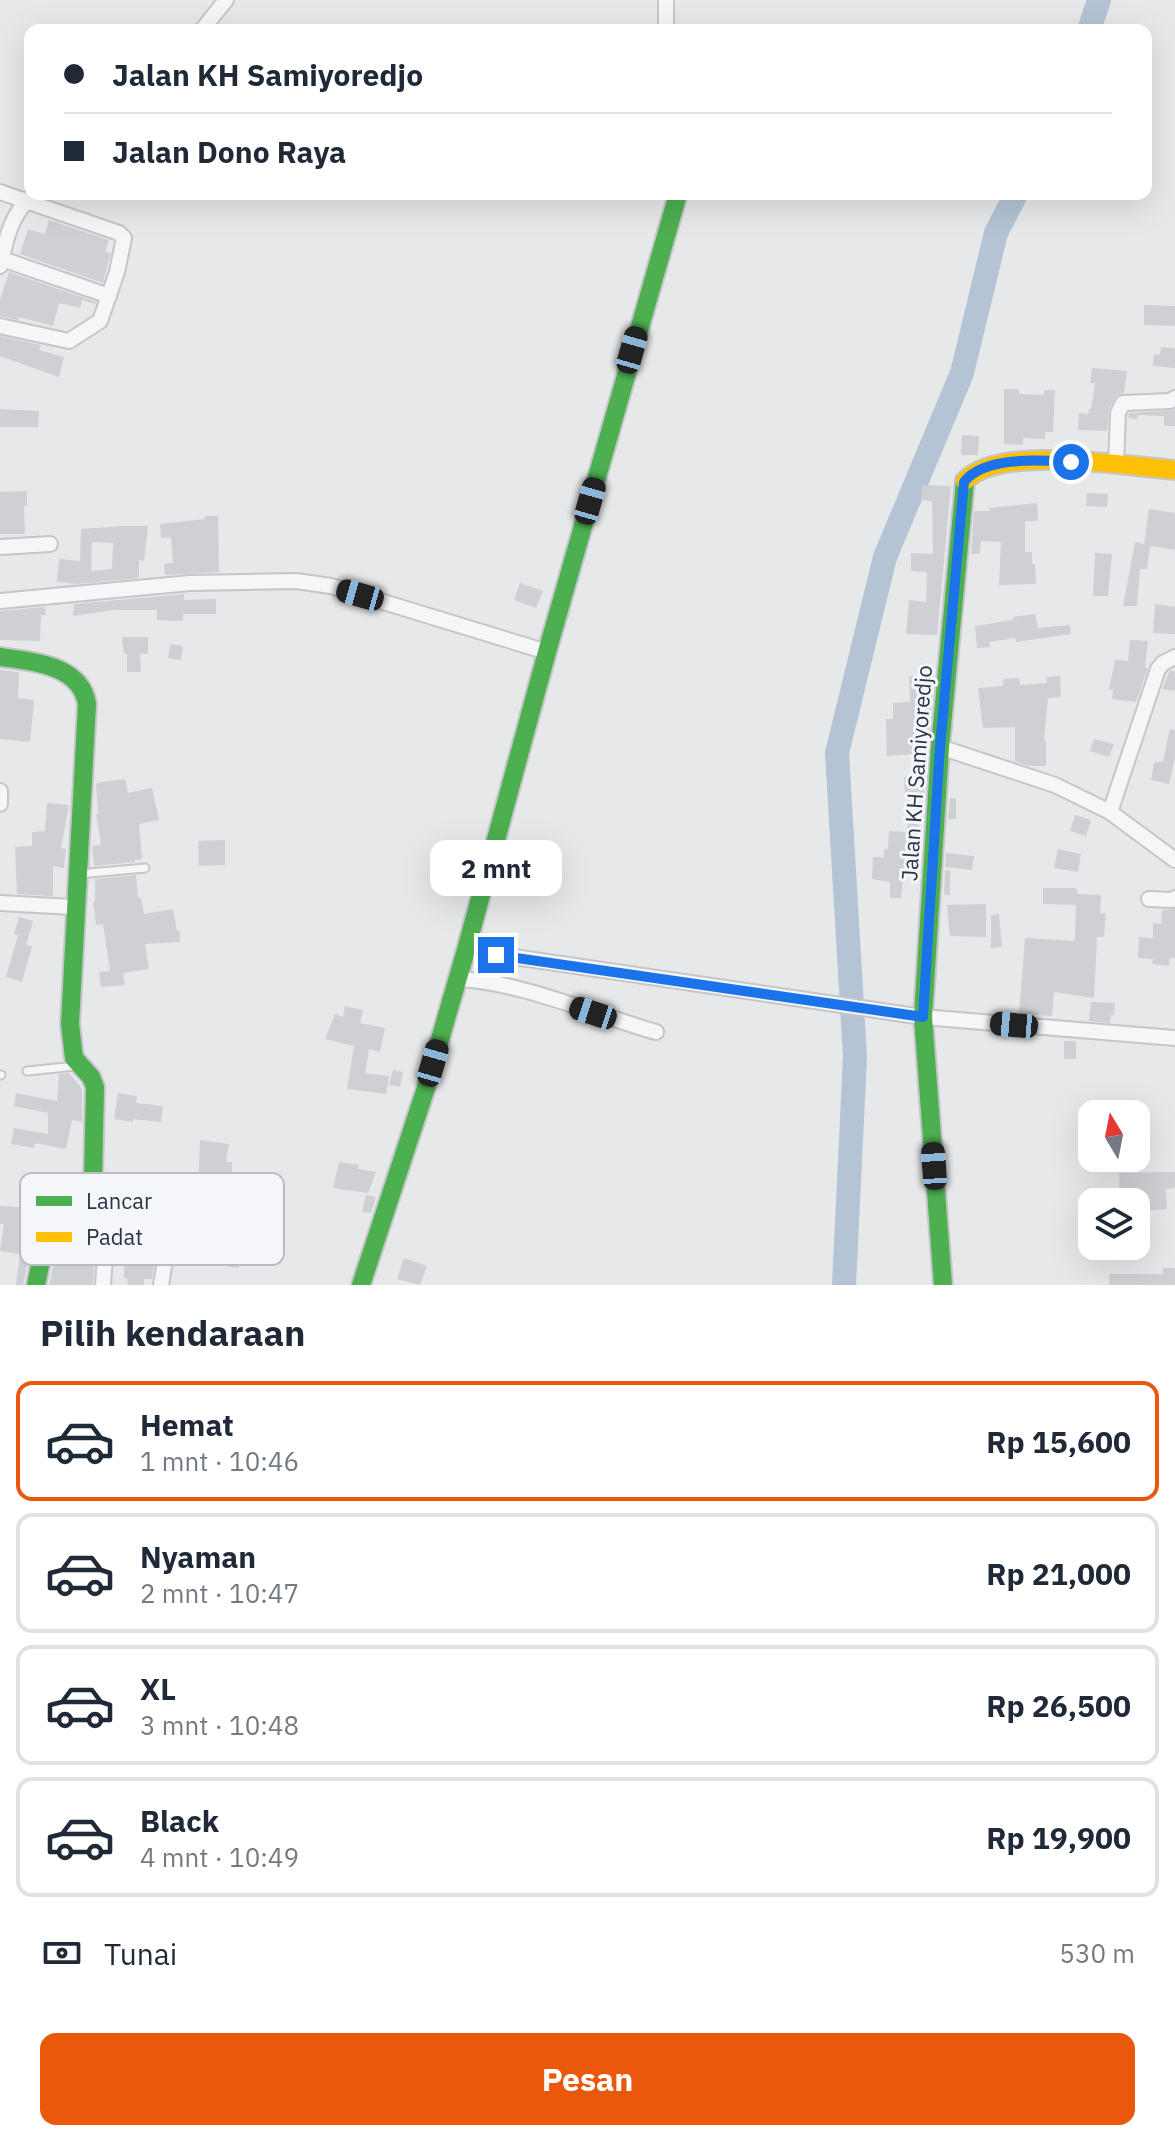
<!DOCTYPE html>
<html lang="id">
<head>
<meta charset="utf-8">
<style>
  :root { --surface:#fff; --page:#f6f6f7; --text:#1f2937; --muted:#747a83; --line:#e0e1e3; --accent:#ea580c }
  body { margin:0; font-family:"IBM Plex Sans",sans-serif; background:var(--page); color:var(--text); height:100vh; display:flex; flex-direction:column; font-size:30px; white-space:nowrap }
  * { box-sizing:border-box; margin:0 }
  p { font-size:26px; color:var(--muted) }
  .icon { flex:none; width:44px; height:44px; fill:none; stroke:currentColor; stroke-width:2; stroke-linecap:round; stroke-linejoin:round }
  .map { position:relative; height:1285px; overflow:hidden }
  .drawer { display:flex; flex-direction:column; background:var(--surface); flex:1 }
  .drawer>* { flex:none }
  .guide { position:absolute; left:24px; top:24px; width:1128px; height:176px; border-radius:16px; box-shadow:0 8px 32px #0002; display:grid; align-content:center; height:176px; padding:0 40px; background:var(--surface) }
  .needle { width:52px; rotate:350deg }
  .controls { position:absolute; left:1078px; top:1100px; display:grid; gap:16px }
  .controls a { display:grid; place-items:center; width:72px; height:72px; border-radius:16px; background:var(--surface); box-shadow:0 8px 32px #0002; font-size:40px }
  .end { position:absolute; width:36px; height:36px; margin:-18px; border:10px solid #1a73e8; background:#fff; box-shadow:0 0 0 4px #fff }
  .from { border-radius:50% }
  .bubble { position:absolute; height:56px; border-radius:16px; background:var(--surface); box-shadow:0 8px 32px #0002; font-size:26px; font-weight:700; line-height:56px; text-align:center }
  .car { position:absolute; width:24px; height:48px; margin:-24px -12px; border-radius:10px; box-shadow:0 0 6px 2px #0007; background:linear-gradient(#222 24%,#8ab4d8 0 40%,#222 0 76%,#8ab4d8 0 86%,#222 0) }
  .guide b { display:flex; align-items:center; gap:28px; height:76px; font-size:30px }
  .guide b+b { border-top:2px solid var(--line) }
  .guide i { width:20px; height:20px; background:var(--text) }
  ul { padding:0; list-style:none }
  li { display:flex; align-items:center; gap:24px; height:120px; margin:0 16px 12px; padding:0 24px; border:4px solid var(--line); border-radius:16px }
  li div { flex:1 }
  li b { display:block; font-size:30px }
  li em { font-style:normal; font-weight:700 }
  li.on { border-color:var(--accent) }
  li>.icon { width:72px; height:72px; stroke-width:1.5 }
  h2 { padding:0 40px; font-size:36px; line-height:96px }
  .pay { display:flex; align-items:center; gap:20px; height:88px; padding:0 40px; font-size:30px }
  .pay p { margin-inline-start:auto }
  .action { display:flex; gap:16px; margin-top:auto; padding:16px 40px }
  .action a { flex:1; height:92px; border-radius:16px; background:var(--accent); color:#fff; font-size:32px; font-weight:700; line-height:92px; text-align:center }
  .map>svg:first-child { display:block }
  .lines { fill:none; stroke-linecap:round; stroke-linejoin:round }
  .river { stroke:#b4c4d5; stroke-width:24 }
  .building { fill:#ced0d3; fill-rule:evenodd }
  .lane-casing { stroke:#c4c6c8; stroke-width:11 }
  .street-casing { stroke:#c4c6c8; stroke-width:18 }
  .fast-casing { stroke:#c4c6c8; stroke-width:22 }
  .slow-casing { stroke:#c4c6c8; stroke-width:22 }
  .lane { stroke:#f5f6f7; stroke-width:7 }
  .street { stroke:#f5f6f7; stroke-width:14 }
  .fast { stroke:#4caf50; stroke-width:18 }
  .slow { stroke:#ffc107; stroke-width:18 }
  .route { stroke:#1a73e8; stroke-width:10 }
  .labels { text-anchor:middle; dominant-baseline:central; stroke-width:6; stroke-linejoin:round; paint-order:stroke }
  .street-label { font-size:22px; fill:#2b3445; stroke:#f4f6f9 }
  .key { fill:#f4f6f9; stroke:#b8bcc3; stroke-width:2 }
  .key-label { font-size:22px; fill:#2b3445 }
</style>
</head>
<body>
<div class="map">
<svg width="1175" height="1285" viewBox="0 0 1175 1285">
  <rect width="100%" height="100%" fill="#e6e8ea"/>
  <g class="lines">
    <!-- river -->
    <g class="river">
      <path d="M1089 30 1099 0"/>
      <path d="M844 1285 855 1057 837 753 885 557 962 373 996 233 1016 194"/>
    </g>
  </g>
  <!-- building -->
  <g class="building">
    <path d="M49 220 109 240 105 252 111 253 103 283 20 254 28 229 45 234Z"/>
    <path d="M9 272 96 302 95 304 82 300 80 308 59 303 53 326 19 317 18 320 0 316V300Z"/>
    <path d="M1144 305 1175 306V326L1144 325Z"/>
    <path d="M0 336 41 345 39 350 64 357 59 377 0 356Z"/>
    <path d="M1161 347 1175 348V368L1153 366 1154 354 1160 355Z"/>
    <path d="M1092 368 1127 371 1124 393 1117 395 1109 409 1107 431 1078 430 1079 413 1088 414 1089 409H1091L1095 383H1090Z"/>
    <path d="M1004 389H1019V394L1044 395V390H1055L1053 432H1045V439L1023 438V445L1004 444Z"/>
    <path d="M0 409 39 411 38 427H0Z"/>
    <path d="M1175 410V426H1164V416L1138 415 1137 419 1128 418 1129 413Z"/>
    <path d="M962 435 979 436 978 455H961Z"/>
    <path d="M922 485 951 486 937 635 906 634 909 600 926 602 927 572 911 571V553L933 554 932 501 921 500Z"/>
    <path d="M27 491V506H24L25 534H0V492Z"/>
    <path d="M1087 493 1108 494 1107 507 1086 506Z"/>
    <path d="M1037 503 1038 521H1025V552H1032V564H1035L1036 584 999 585 1001 542 981 541 980 554H971L974 511H990L989 508Z"/>
    <path d="M1149 509 1175 513V550L1150 546 1147 569H1140L1137 606H1123L1135 542 1144 544Z"/>
    <path d="M205 516H218L219 572 165 575 164 564 173 563 171 537 161 538 160 524 205 519Z"/>
    <path d="M123 526H148L144 561 139 560V578L77 584 57 582 59 559 80 561 81 529ZM92 542 113 543 112 569 91 571Z"/>
    <path d="M1095 553 1112 554 1108 596H1093Z"/>
    <path d="M520 583 543 591 536 608 514 600Z"/>
    <path d="M184 594V600L216 599V614H183V621L157 620V610H115L73 616 74 604Z"/>
    <path d="M1155 604 1175 607V634L1153 633Z"/>
    <path d="M45 607 46 615H41L40 641 0 640V611Z"/>
    <path d="M1035 614 1038 628 1070 625 1071 634 1016 642 1015 638 989 642 990 647 977 648 975 626 1013 620V617Z"/>
    <path d="M122 637H148V654H140L141 672H127V654H124Z"/>
    <path d="M1130 640 1148 641 1145 668H1148L1136 702 1112 699 1113 690 1109 689 1115 660 1128 661Z"/>
    <path d="M170 644 183 646 181 660 168 658Z"/>
    <path d="M0 670 19 672 18 698 34 700 30 742 0 739Z"/>
    <path d="M1170 670 1175 671V691L1162 689Z"/>
    <path d="M934 675 924 794 905 795 904 777 916 776V754L887 756 886 719H893V703L910 702 909 676Z"/>
    <path d="M1060 676 1061 697 1048 698 1044 741H1046V766H1028L1015 761V727L983 728 978 688 1003 686V679L1019 678 1020 685 1047 683 1046 677Z"/>
    <path d="M1170 729 1175 730V758L1169 784 1151 780 1154 763 1163 761Z"/>
    <path d="M1094 739 1114 744 1109 757 1090 751Z"/>
    <path d="M125 779 128 793 152 788 159 820 139 824 142 859 135 860V862L94 866 92 846 101 845 96 814H98L96 783Z"/>
    <path d="M950 798H956V819H948Z"/>
    <path d="M47 803 69 805 61 848 66 849 64 868 53 866V896L17 894 15 847 32 846V832L45 831Z"/>
    <path d="M1075 815 1091 820 1086 836 1070 831Z"/>
    <path d="M908 821 919 822 918 847H906L901 898H890V882L872 879 873 857H884V849H888L889 831 907 832Z"/>
    <path d="M225 840V865L199 866 198 841Z"/>
    <path d="M1058 849 1081 854 1078 872 1054 868Z"/>
    <path d="M946 853 974 856 972 870 945 867Z"/>
    <path d="M945 870H950V895H944Z"/>
    <path d="M136 875 138 898H141L144 914 173 909 177 931H180V942L145 944 149 969 123 973 125 985 101 987 99 972 110 971 103 924 96 925 93 902 95 901V879Z"/>
    <path d="M1043 888H1076L1078 894 1101 895 1100 913H1106L1104 937H1097L1094 998 1054 992 1052 1016 1019 1014 1025 938 1075 941 1076 905 1043 904Z"/>
    <path d="M986 904V937L950 936 947 905Z"/>
    <path d="M1175 909V958H1170L1169 966 1152 964 1153 959 1138 958 1139 937 1153 938V923L1161 924 1162 910Z"/>
    <path d="M999 914 1002 947 991 948V915Z"/>
    <path d="M19 917 33 921 26 945 32 946 22 982 6 977 18 935 14 934Z"/>
    <path d="M1091 1002 1115 1003 1114 1015H1111L1110 1023 1089 1021Z"/>
    <path d="M345 1006 363 1010 360 1023 385 1028 380 1052 369 1049 365 1073 389 1076 386 1094 347 1089 354 1046 325 1039 335 1014 343 1017Z"/>
    <rect x="1064" y="1041" width="12" height="18"/>
    <path d="M393 1070 403 1072 400 1087 389 1085Z"/>
    <path d="M69 1073 82 1089V1122L72 1120 66 1149 35 1143 34 1148 11 1144 14 1128 48 1134V1113L14 1106 16 1093 57 1101 59 1074Z"/>
    <path d="M118 1093 137 1096 136 1103 163 1106 161 1122 133 1119V1122L114 1119Z"/>
    <path d="M200 1140 229 1144 226 1162H232V1185L220 1184 212 1210 242 1214 240 1242H243L238 1268 206 1263 207 1256 178 1251 181 1232 185 1233 192 1192 198 1194Z"/>
    <path d="M339 1162 359 1165 358 1169 376 1172 368 1193 333 1188Z"/>
    <path d="M145 1172 173 1178 167 1185 157 1245 154 1244 155 1257 152 1279H144V1285H128L127 1278H124V1212L149 1213 154 1188 143 1185Z"/>
    <path d="M1166 1172H1175V1188L1166 1189 1167 1209 1136 1211V1202H1120L1119 1173Z"/>
    <path d="M366 1195 376 1197 371 1213 362 1212Z"/>
    <path d="M0 1206 34 1208 37 1221 35 1226 30 1227 27 1251H30L23 1285H16L20 1254 0 1251 4 1224H0Z"/>
    <path d="M64 1234 91 1239 90 1242 96 1243 93 1285H49L56 1253H61Z"/>
    <path d="M404 1258 427 1266 420 1285 397 1279Z"/>
    <path d="M1163 1268H1175V1285H1109V1274H1163Z"/>
  </g>
  <g class="lines">
    <!-- lane casing -->
    <g class="lane-casing">
      <g id="lane">
        <path d="M78 874 145 868"/>
        <path d="M27 1071 76 1066"/>
        <path d="M0 1075H1"/>
      </g>
    </g>
    <!-- street casing -->
    <g class="street-casing">
      <g id="street">
        <path d="M666 0V30"/>
        <path d="M202 30 226 0"/>
        <path d="M0 192 119 233 124 238 117 272 100 321 69 341 0 326"/>
        <path d="M2 259 109 296"/>
        <path d="M0 266C6 240 10 216 31 197"/>
        <path d="M1116 465 1118 413 1123 403 1170 401 1175 398"/>
        <path d="M0 547 50 544"/>
        <path d="M0 601 190 583 296 581 331 586 547 652"/>
        <path d="M940 747 1055 785 1110 812 1175 860"/>
        <path d="M0 791V804"/>
        <path d="M1110 812 1158 669 1163 663 1175 657"/>
        <path d="M1149 899 1172 900 1175 898"/>
        <path d="M0 903 73 907"/>
        <path d="M466 950 923 1017 1175 1038"/>
        <path d="M457 979C518 981 596 1015 656 1032"/>
        <path d="M103 1285 106 1242"/>
        <path d="M161 1285 177 1187"/>
      </g>
    </g>
    <!-- fast casing -->
    <g class="fast-casing">
      <g id="fast">
        <path d="M0 657C32 661 81 665 87 704L70 1024 74 1058 91 1077 95 1087 93 1180 48 1227 36 1285"/>
        <path d="M361 1285 425 1091 466 950 547 652 678 194"/>
        <path d="M943 1285 923 1017 940 747 965 481"/>
      </g>
    </g>
    <!-- slow casing -->
    <g class="slow-casing">
      <path id="slow" d="M965 481C999 444 1126 466 1175 470"/>
    </g>
    <!-- lane -->
    <use href="#lane" class="lane"/>
    <!-- street -->
    <use href="#street" class="street"/>
    <!-- fast -->
    <use href="#fast" class="fast"/>
    <!-- slow -->
    <use href="#slow" class="slow"/>
  </g>
  <g class="lines">
    <!-- route -->
    <path class="route" d="M496 955 923 1017 940 747 964 482C984 456 1041 460 1071 462"/>
  </g>
  <g class="labels">
    <!-- street labels -->
    <g class="street-label">
      <text transform="translate(916 773) rotate(-86)">Jalan KH Samiyoredjo</text>
    </g>
  </g>
  <!-- legend -->
  <rect x="20" y="1173" width="264" height="92" rx="12" class="key"/>
  <rect x="36" y="1196" width="36" height="10" fill="#4caf50"/>
  <rect x="36" y="1232" width="36" height="10" fill="#ffc107"/>
  <g class="key-label">
    <text x="86" y="1209">Lancar</text>
    <text x="86" y="1245">Padat</text>
  </g>
</svg>
<div class="controls">
<a><svg class="needle" viewBox="-14 -14 28 28"><path d="M0-13l5 13h-10z" fill="#e53935"/><path d="M0 13l5-13h-10z" fill="#747a83"/></svg></a>
<a><svg class="icon" aria-label="layers" viewBox="0 0 24 24"><path d="M12 4l9 5-9 5-9-5zM3 14l9 5 9-5"/></svg></a>
</div>
<i class="end from" style="left:1071px;top:462px"></i>
<i class="end" style="left:496px;top:955px"></i>
<div class="bubble" style="left:430px;top:840px;width:132px">2 mnt</div>
<i class="car" style="left:632px;top:350px;rotate:16deg"></i>
<i class="car" style="left:590px;top:501px;rotate:16deg"></i>
<i class="car" style="left:360px;top:595px;rotate:286deg"></i>
<i class="car" style="left:593px;top:1013px;rotate:288deg"></i>
<i class="car" style="left:1014px;top:1025px;rotate:275deg"></i>
<i class="car" style="left:433px;top:1063px;rotate:16deg"></i>
<i class="car" style="left:934px;top:1166px;rotate:356deg"></i>
<div class="guide">
<b><i class="from"></i>Jalan KH Samiyoredjo</b>
<b><i></i>Jalan Dono Raya</b>
</div>
</div>
<section class="drawer">
<h2>Pilih kendaraan</h2>
<ul>
<li class="on"><svg class="icon" aria-label="car" viewBox="0 0 24 24"><path d="M5 17H2v-5l4-1 3-4h7l3 4 3 1v5h-3M9 17h6M6 11h13"/><circle cx="7" cy="17" r="2"/><circle cx="17" cy="17" r="2"/></svg><div><b>Hemat</b><p>1 mnt · 10:46</p></div><em>Rp 15,600</em></li>
<li><svg class="icon" aria-label="car" viewBox="0 0 24 24"><path d="M5 17H2v-5l4-1 3-4h7l3 4 3 1v5h-3M9 17h6M6 11h13"/><circle cx="7" cy="17" r="2"/><circle cx="17" cy="17" r="2"/></svg><div><b>Nyaman</b><p>2 mnt · 10:47</p></div><em>Rp 21,000</em></li>
<li><svg class="icon" aria-label="car" viewBox="0 0 24 24"><path d="M5 17H2v-5l4-1 3-4h7l3 4 3 1v5h-3M9 17h6M6 11h13"/><circle cx="7" cy="17" r="2"/><circle cx="17" cy="17" r="2"/></svg><div><b>XL</b><p>3 mnt · 10:48</p></div><em>Rp 26,500</em></li>
<li><svg class="icon" aria-label="car" viewBox="0 0 24 24"><path d="M5 17H2v-5l4-1 3-4h7l3 4 3 1v5h-3M9 17h6M6 11h13"/><circle cx="7" cy="17" r="2"/><circle cx="17" cy="17" r="2"/></svg><div><b>Black</b><p>4 mnt · 10:49</p></div><em>Rp 19,900</em></li>
</ul>
<div class="pay"><svg class="icon" aria-label="cash" viewBox="0 0 24 24"><path d="M3 7h18v10H3z"/><circle cx="12" cy="12" r="2"/></svg>Tunai<p>530 m</p></div>
<div class="action"><a>Pesan</a></div>
</section>
</body>
</html>
